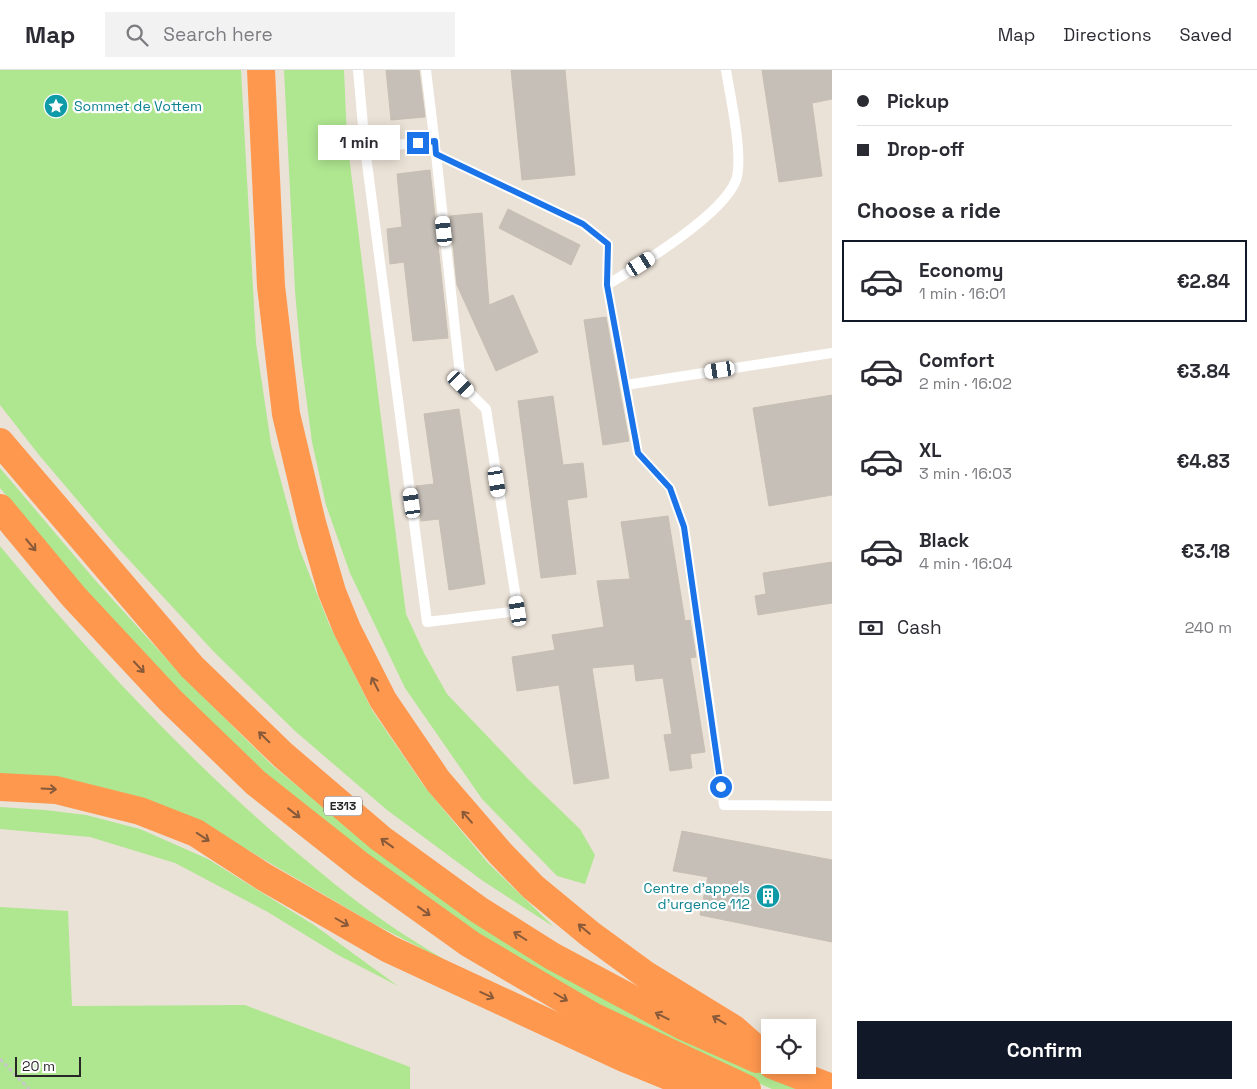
<!DOCTYPE html>
<html lang="en">
<head>
<meta charset="utf-8">
<style>
  :root { --surface:#fff; --page:#f2f2f3; --text:#2b2b33; --muted:#7c7c81; --line:#e1e1e2; --accent:#111827 }
  body { margin:0; font-family:"Space Grotesk",sans-serif; background:var(--page); color:var(--text); height:100vh; display:flex; flex-direction:column; font-size:19px; white-space:nowrap }
  * { box-sizing:border-box; margin:0 }
  p { font-size:16px; color:var(--muted) }
  .icon { flex:none; width:28px; height:28px; fill:none; stroke:currentColor; stroke-width:2; stroke-linecap:round; stroke-linejoin:round }
  .map { position:relative; flex:1; overflow:hidden }
  .details { display:flex; flex-direction:column; background:var(--surface); width:425px }
  .details>* { flex:none }
  .guide { display:grid; align-content:center; height:110px; padding:0 25px; background:var(--surface) }
  .buttons { position:absolute; left:761px; top:949px; display:grid; gap:10px }
  .buttons a { display:grid; place-items:center; width:55px; height:55px; border-radius:0px; background:var(--surface); box-shadow:0 2px 12px #0003; font-size:25px }
  .scale { position:absolute; left:15px; bottom:12px; width:66px; box-sizing:border-box; padding-left:5px; border:2px solid #272727; border-top:0; font-size:14px; line-height:18px; white-space:nowrap; color:#272727; -webkit-text-stroke:4px #fff; paint-order:stroke }
  .end { position:absolute; width:22px; height:22px; margin:-11px; border:6px solid #1a73e8; background:#fff; box-shadow:0 0 0 2px #fff }
  .from { border-radius:50% }
  .bubble { position:absolute; height:35px; border-radius:0px; background:var(--surface); box-shadow:0 2px 12px #0003; font-size:16px; font-weight:800; line-height:35px; text-align:center }
  .car { position:absolute; width:15px; height:30px; margin:-15px -8px; border-radius:6px; box-shadow:0 0 4px 1px #0007; background:linear-gradient(#fff 24%,#345 0 40%,#fff 0 76%,#345 0 86%,#fff 0) }
  .guide b { display:flex; align-items:center; gap:18px; height:48px; font-size:19px }
  .guide b+b { border-top:1px solid var(--line) }
  .guide i { width:12px; height:12px; background:var(--text) }
  ul { padding:0; list-style:none }
  li { display:flex; align-items:center; gap:15px; height:82px; margin:0 10px 8px; padding:0 15px; border:2px solid transparent; border-radius:0px }
  li div { flex:1 }
  li b { display:block; font-size:19px }
  li em { font-style:normal; font-weight:800 }
  li.active { border-color:var(--accent) }
  li>.icon { width:45px; height:45px; stroke-width:1.5 }
  h2 { padding:0 25px; font-size:22px; line-height:60px }
  .pay { display:flex; align-items:center; gap:12px; height:55px; padding:0 25px; font-size:19px }
  .pay p { margin-inline-start:auto }
  .cta { display:flex; gap:10px; margin-top:auto; padding:10px 25px }
  .cta a { flex:1; height:58px; border-radius:0px; background:var(--accent); color:#fff; font-size:20px; font-weight:800; line-height:58px; text-align:center }
  header { display:flex; align-items:center; gap:30px; box-sizing:border-box; height:70px; padding:0 25px; background:var(--surface); border-bottom:1px solid var(--line) }
  header strong { font-size:24px }
  nav { display:flex; gap:28px; margin-inline-start:auto; font-size:18px }
  .search { width:350px; height:45px; background:var(--page); display:flex; align-items:center; gap:12px; box-sizing:border-box; padding:0 18px; border-radius:0px; color:var(--muted); font-size:19px }
  main { display:flex; flex:1; min-height:0 }
  .map>svg:first-child { display:block }
  .green { fill:#afe690 }
  .building { fill:#c6bfb8; stroke:#c6bfb2 }
  .lines { fill:none; stroke-linecap:round; stroke-linejoin:round }
  .path { stroke:#c7c7c7; stroke-width:3; stroke-dasharray:4 2.5; stroke-linecap:butt }
  .lane { stroke:#fff; stroke-width:10 }
  .highway { stroke:#ff984f; stroke-width:28 }
  .oneway { stroke:#885a39 }
  .route { stroke:#1a73e8; stroke-width:6 }
  .labels { text-anchor:middle; dominant-baseline:central; stroke-width:4.5; stroke-linejoin:round; paint-order:stroke }
  .shield { fill:#fff; stroke:#686868; stroke-width:1 }
  .shield-label { font-size:12px; font-weight:bold; fill:#272727 }
  .culture-label { font-size:14px; fill:#0d838f; stroke:#fff; text-anchor:start }
</style>
</head>
<body>
<header>
<strong>Map</strong>
<div class="search"><svg class="icon" aria-label="search" viewBox="0 0 24 24"><circle cx="10" cy="10" r="6"/><path d="M15 15l6 6"/></svg>Search here</div>
<nav><a>Map</a><a>Directions</a><a>Saved</a></nav>
</header>
<main>
<div class="map">
<svg width="832" height="1019" viewBox="0 0 832 1019">
  <rect width="100%" height="100%" fill="#ebe2d7"/>
  <!-- green -->
  <g class="green">
    <path d="M0 0H241L256 273 271 374 299 478 329 554 372 640 424 716 488 793 554 857 483 811 387 740 295 661 215 583 118 478 39 385 0 335Z"/>
    <path d="M284 0H344L347 69 379 332 406 544 424 583 447 624 528 709 580 759 595 785 585 814 557 806 482 729 405 618 350 503 326 435 312 372 301 288 295 221Z"/>
    <path d="M0 398 95 510 183 607 273 696 374 779 805 1019H772L660 970 474 865 265 706 176 619 86 522 0 418Z"/>
    <path d="M0 476C89 584 183 685 289 776 319 801 349 827 381 849 403 865 426 878 448 892L374 854 217 762 0 707Z"/>
    <path d="M0 737 45 740 86 745 140 759 208 789 314 855 398 916 338 885 266 841 175 793 90 767 0 759Z"/>
    <path d="M0 837 68 841 72 936 245 935 410 997V1019H0Z"/>
  </g>
  <!-- building -->
  <g class="building">
    <path d="M386 0H419L425 47 391 50Z"/>
    <path d="M511 0H565L575 105 522 110Z"/>
    <path d="M762 0H832V29L812 33 822 106 779 112Z"/>
    <path d="M430 100 448 268 413 271 404 192 390 194 387 159 402 157 397 104Z"/>
    <path d="M508 139 580 175 571 195 499 158Z"/>
    <path d="M482 143 489 235 513 225 538 282 496 301 457 215 450 146Z"/>
    <path d="M606 247 629 371 603 375 584 250Z"/>
    <path d="M832 325V425L769 436 753 338Z"/>
    <path d="M553 326 563 395 583 393 587 427 567 430 576 504 541 508 518 331Z"/>
    <path d="M459 339 485 514 449 520 439 449 421 451 416 416 434 414 424 344Z"/>
    <path d="M668 446 685 551 690 550 696 587 690 588 705 682 690 684 692 698 670 701 664 665 672 664 663 608 636 611 634 594 592 598 609 708 574 714 559 615 517 621 512 587 555 580 552 565 604 557 597 511 630 509 621 452Z"/>
    <path d="M832 492V533L758 545 755 526 766 524 763 503Z"/>
    <path d="M682 761 832 790V872L700 845 708 807 673 801Z"/>
  </g>
  <g class="lines">
    <!-- path -->
    <path class="path" d="M0 989 29 1019"/>
    <!-- lane -->
    <g class="lane">
      <path d="M358 0 365 78 435 71"/>
      <path d="M426 0 436 84 583 154 608 174 607 215 638 383 670 418 684 457 724 735 832 736"/>
      <path d="M365 78 427 552 518 541 486 339 461 314 436 84"/>
      <path d="M607 215C640 195 723 145 736 110 744 87 730 26 726 0"/>
      <path d="M626 315 832 283"/>
    </g>
    <!-- highway -->
    <g class="highway">
      <path d="M261 0 271 216 286 344 312 453 332 522 347 559 383 630 438 711 501 784 533 817 590 864 646 905 734 959 770 991"/>
      <path d="M0 372 192 597 283 685 380 768 479 840 552 886 681 955 757 989"/>
      <path d="M0 438 74 527 171 631 256 713 361 796 470 874 594 947 747 1019"/>
      <path d="M0 717 56 720 140 741 196 763 264 807 389 879 624 988 700 1019"/>
      <path d="M772 995 832 1018"/>
    </g>
  </g>
  <!-- one-way arrows -->
  <defs><path id="oneway-shaft" d="M-6 0H5M1.5-3L5.5 0L1.5 3" fill="none" stroke-width="1.6" stroke-linecap="round" stroke-linejoin="round" transform="scale(1.25)"/></defs>
  <g class="oneway">
    <use href="#oneway-shaft" transform="translate(31 475) rotate(50)"/>
    <use href="#oneway-shaft" transform="translate(139 597) rotate(47)"/>
    <use href="#oneway-shaft" transform="translate(375 614) rotate(-117)"/>
    <use href="#oneway-shaft" transform="translate(264 667) rotate(-136)"/>
    <use href="#oneway-shaft" transform="translate(49 719) rotate(3)"/>
    <use href="#oneway-shaft" transform="translate(294 743) rotate(38)"/>
    <use href="#oneway-shaft" transform="translate(467 747) rotate(-131)"/>
    <use href="#oneway-shaft" transform="translate(203 767) rotate(33)"/>
    <use href="#oneway-shaft" transform="translate(387 773) rotate(-144)"/>
    <use href="#oneway-shaft" transform="translate(424 841) rotate(36)"/>
    <use href="#oneway-shaft" transform="translate(342 852) rotate(30)"/>
    <use href="#oneway-shaft" transform="translate(584 859) rotate(-140)"/>
    <use href="#oneway-shaft" transform="translate(520 866) rotate(-148)"/>
    <use href="#oneway-shaft" transform="translate(487 925) rotate(25)"/>
    <use href="#oneway-shaft" transform="translate(561 927) rotate(30)"/>
    <use href="#oneway-shaft" transform="translate(662 946) rotate(-153)"/>
    <use href="#oneway-shaft" transform="translate(719 950) rotate(-149)"/>
  </g>
  <g class="lines">
    <!-- route -->
    <path class="route" d="M418 73 435 71 436 84 583 154 608 174 607 215 638 383 670 418 684 457 721 717"/>
  </g>
  <!-- icons -->
  <defs>
    <g id="sight-disc" transform="scale(1.25)"><circle r="9.5" fill="#0f9aa8" stroke="#fff"/><path d="M0-6L1.8-2.2L6-1.7L2.9 1.2L3.7 5.4L0 3.3L-3.7 5.4L-2.9 1.2L-6-1.7L-1.8-2.2Z" fill="#fff"/></g>
    <g id="building-disc" transform="scale(1.25)"><circle r="9.5" fill="#0f9aa8" stroke="#fff"/><path d="M-4-6H4V6H1V3H-1V6H-4ZM-2.5-4.3h1.7v1.8h-1.7ZM.8-4.3h1.7v1.8H.8ZM-2.5-1h1.7V.8h-1.7ZM.8-1h1.7V.8H.8Z" fill="#fff"/></g>
  </defs>
  <g fill-rule="evenodd">
    <use href="#sight-disc" x="56" y="36"/>
    <use href="#building-disc" x="768" y="826"/>
  </g>
  <g class="labels">
    <!-- shield labels -->
    <rect class="shield" x="324" y="726.5" width="38" height="19" rx="4"/>
    <g class="shield-label">
      <text x="343" y="736">E313</text>
    </g>
    <!-- culture labels -->
    <g class="culture-label">
      <text x="74" y="36">Sommet de Vottem</text>
      <text x="750" y="818" text-anchor="end">Centre d’appels<tspan x="750" dy="16">d’urgence 112</tspan></text>
    </g>
  </g>
</svg>
<div class="buttons">
<a><svg class="icon" aria-label="locate" viewBox="0 0 24 24"><circle cx="12" cy="12" r="6"/><path d="M12 2v4M12 18v4M2 12h4M18 12h4"/></svg></a>
</div>
<div class="scale">20 m</div>
<i class="end from" style="left:721px;top:717px"></i>
<i class="end" style="left:418px;top:73px"></i>
<div class="bubble" style="left:318px;top:55px;width:82px">1 min</div>
<i class="car" style="left:444px;top:161px;rotate:354deg"></i>
<i class="car" style="left:641px;top:194px;rotate:58deg"></i>
<i class="car" style="left:720px;top:300px;rotate:261deg"></i>
<i class="car" style="left:461px;top:314px;rotate:135deg"></i>
<i class="car" style="left:497px;top:412px;rotate:171deg"></i>
<i class="car" style="left:412px;top:433px;rotate:352deg"></i>
<i class="car" style="left:518px;top:541px;rotate:351deg"></i>
</div>
<section class="details">
<div class="guide">
<b><i class="from"></i>Pickup</b>
<b><i></i>Drop-off</b>
</div>
<h2>Choose a ride</h2>
<ul>
<li class="active"><svg class="icon" aria-label="car" viewBox="0 0 24 24"><path d="M5 17H2v-5l4-1 3-4h7l3 4 3 1v5h-3M9 17h6M6 11h13"/><circle cx="7" cy="17" r="2"/><circle cx="17" cy="17" r="2"/></svg><div><b>Economy</b><p>1 min · 16:01</p></div><em>€2.84</em></li>
<li><svg class="icon" aria-label="car" viewBox="0 0 24 24"><path d="M5 17H2v-5l4-1 3-4h7l3 4 3 1v5h-3M9 17h6M6 11h13"/><circle cx="7" cy="17" r="2"/><circle cx="17" cy="17" r="2"/></svg><div><b>Comfort</b><p>2 min · 16:02</p></div><em>€3.84</em></li>
<li><svg class="icon" aria-label="car" viewBox="0 0 24 24"><path d="M5 17H2v-5l4-1 3-4h7l3 4 3 1v5h-3M9 17h6M6 11h13"/><circle cx="7" cy="17" r="2"/><circle cx="17" cy="17" r="2"/></svg><div><b>XL</b><p>3 min · 16:03</p></div><em>€4.83</em></li>
<li><svg class="icon" aria-label="car" viewBox="0 0 24 24"><path d="M5 17H2v-5l4-1 3-4h7l3 4 3 1v5h-3M9 17h6M6 11h13"/><circle cx="7" cy="17" r="2"/><circle cx="17" cy="17" r="2"/></svg><div><b>Black</b><p>4 min · 16:04</p></div><em>€3.18</em></li>
</ul>
<div class="pay"><svg class="icon" aria-label="cash" viewBox="0 0 24 24"><path d="M3 7h18v10H3z"/><circle cx="12" cy="12" r="2"/></svg>Cash<p>240 m</p></div>
<div class="cta"><a>Confirm</a></div>
</section>
</main>
</body>
</html>
